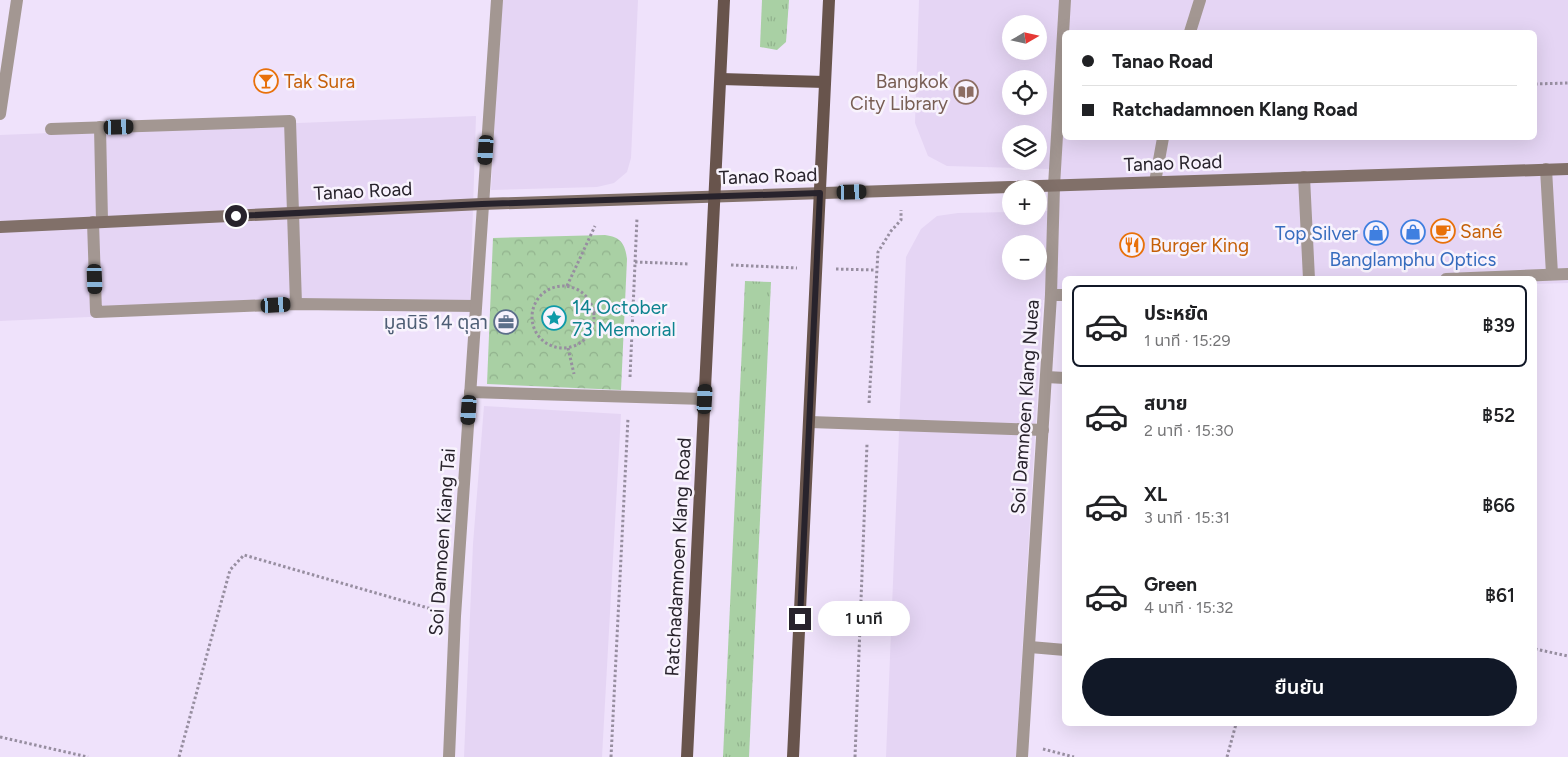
<!DOCTYPE html>
<html lang="th">
<head>
<meta charset="utf-8">
<style>
  :root { --surface:#fff; --page:#f6f6f6; --text:#202124; --muted:#757577; --line:#e0e0e0; --accent:#111827 }
  body { margin:0; font-family:Figtree,"Noto Sans Thai",sans-serif; background:var(--page); color:var(--text); height:100vh; display:flex; flex-direction:column; font-size:19px; white-space:nowrap }
  * { box-sizing:border-box; margin:0 }
  p { font-size:16px; color:var(--muted) }
  .icon { flex:none; width:28px; height:28px; fill:none; stroke:currentColor; stroke-width:2; stroke-linecap:round; stroke-linejoin:round }
  .map { position:relative; flex:1; overflow:hidden }
  .sheet { position:absolute; left:1062px; top:276px; width:475px; height:450px; display:flex; flex-direction:column; background:var(--surface); border-radius:8px; box-shadow:0 5px 20px #0002 }
  .sheet>* { flex:none }
  .banner { position:absolute; left:1062px; top:30px; width:475px; height:110px; border-radius:8px; box-shadow:0 5px 20px #0002; display:grid; align-content:center; height:110px; padding:0 20px; background:var(--surface) }
  .needle { width:32px; rotate:81deg }
  .controls { position:absolute; left:1002px; top:15px; display:grid; gap:10px }
  .controls a { display:grid; place-items:center; width:45px; height:45px; border-radius:50%; background:var(--surface); box-shadow:0 5px 20px #0002; font-size:25px }
  .end { position:absolute; width:22px; height:22px; margin:-11px; border:6px solid #28232c; background:#fff; box-shadow:0 0 0 2px #fff }
  .from { border-radius:50% }
  .bubble { position:absolute; height:35px; border-radius:18px; background:var(--surface); box-shadow:0 5px 20px #0002; font-size:16px; font-weight:600; line-height:35px; text-align:center }
  .car { position:absolute; width:15px; height:30px; margin:-15px -8px; border-radius:6px; box-shadow:0 0 4px 1px #0007; background:linear-gradient(#222 24%,#8ab4d8 0 40%,#222 0 76%,#8ab4d8 0 86%,#222 0) }
  .banner b { display:flex; align-items:center; gap:18px; height:48px; font-size:19px }
  .banner b+b { border-top:1px solid var(--line) }
  .banner i { width:12px; height:12px; background:var(--text) }
  ul { padding:9px 0 0; list-style:none }
  li { display:flex; align-items:center; gap:15px; height:82px; margin:0 10px 8px; padding:0 10px; border:2px solid transparent; border-radius:8px }
  li div { flex:1 }
  li b { display:block; font-size:19px }
  li em { font-style:normal; font-weight:600 }
  li.on { border-color:var(--accent) }
  li>.icon { width:45px; height:45px; stroke-width:1.5 }
  .action { display:flex; gap:10px; margin-top:auto; padding:10px 20px }
  .action a { flex:1; height:58px; border-radius:30px; background:var(--accent); color:#fff; font-size:20px; font-weight:600; line-height:58px; text-align:center }
  .map>svg:first-child { display:block }
  .built { fill:#e5d5f4; fill-rule:evenodd }
  .grass { fill:url(#grass-tufts) }
  .park { fill:url(#park-crowns) }
  .lines { fill:none; stroke-linecap:round; stroke-linejoin:round }
  .path { stroke:#978ea0; stroke-width:3; stroke-dasharray:2.5 2.5; stroke-linecap:butt }
  .lane { stroke:#a39792; stroke-width:12 }
  .street { stroke:#a39792; stroke-width:12 }
  .secondary { stroke:#817069; stroke-width:12 }
  .primary { stroke:#68544c; stroke-width:12 }
  .route { stroke:#28232c; stroke-width:6 }
  .labels { text-anchor:middle; dominant-baseline:central; stroke-width:5; stroke-linejoin:round; paint-order:stroke }
  .food-label { font-size:19px; fill:#c56008; stroke:#f8f3fd; text-anchor:start }
  .education-label { font-size:19px; fill:#785e54; stroke:#f8f3fd; text-anchor:end }
  .street-label { font-size:19px; fill:#28232c; stroke:#f8f3fd }
  .shop-label { font-size:19px; fill:#366cbe; stroke:#f8f3fd; text-anchor:end }
  .culture-label { font-size:19px; fill:#0d838f; stroke:#f8f3fd; text-anchor:start }
  .service-label { font-size:19px; fill:#4e5e75; stroke:#f8f3fd; text-anchor:end }
</style>
</head>
<body>
<div class="map">
<svg width="1568" height="757" viewBox="0 0 1568 757">
  <defs>
    <pattern id="grass-tufts" width="24" height="20" patternUnits="userSpaceOnUse" patternTransform="scale(1.25)"><rect width="24" height="20" fill="#a9d0a4"/><path d="M3 7l-1-3M5 7V3M7 7l1-3M15 17l-1-3M17 17v-4M19 17l1-3" fill="none" stroke="#91b28d"/></pattern>
    <pattern id="park-crowns" width="20" height="18" patternUnits="userSpaceOnUse" patternTransform="scale(1.25)"><rect width="20" height="18" fill="#a9d0a4"/><path d="M2 6a3 3 0 1 1 6 0M12 15a3 3 0 1 1 6 0" fill="none" stroke="#91b28d"/></pattern>
  </defs>
  <rect width="100%" height="100%" fill="#efe2fb"/>
  <!-- built -->
  <g class="built">
    <path d="M501 0H638L631 158 627 172 614 183 597 187 491 190Z"/>
    <path d="M919 0H1568V283L1535 284V279H1065V298L1043 300 1016 757H886L906 257 921 229 937 216 958 213 1011 212V216H1039V211H1049V169L947 166 928 156 915 123ZM1011 24H1039V51H1011ZM1065 32H1535V138H1065ZM1011 79H1039V106H1011ZM1011 134H1039V161H1011ZM1011 244H1039V271H1011Z"/>
    <path d="M476 116 470 300 0 321V135Z"/>
    <path d="M484 406 621 414 602 757H464L473 544Z"/>
  </g>
  <!-- grass -->
  <g class="grass">
    <path d="M762 0H789L786 42 777 50 760 47Z"/>
    <path d="M745 281 771 282 749 757H723Z"/>
  </g>
  <!-- park -->
  <path class="park" d="M605 235C621 237 625 244 627 259L621 390 487 384 493 238Z"/>
  <g class="lines">
    <!-- path -->
    <g class="path">
      <path d="M1535 84 1568 83"/>
      <path d="M635 262 689 264"/>
      <path d="M731 265 797 268"/>
      <path d="M836 269 875 270"/>
      <path d="M567 286 595 226"/>
      <circle cx="563" cy="317" r="31"/>
      <path d="M593 312 633 314"/>
      <path d="M568 348 574 374"/>
      <path d="M630 377 637 218"/>
      <path d="M869 403 878 252 891 231 901 220V210"/>
      <path d="M1535 649 1568 656"/>
      <path d="M0 737 88 757"/>
      <path d="M1043 749 1074 757"/>
      <path d="M179 757 230 570 244 555 435 610"/>
      <path d="M611 757 628 418"/>
      <path d="M855 757 867 444"/>
      <path d="M1227 757 1236 724"/>
    </g>
    <!-- lane -->
    <g class="lane">
      <path d="M1546 169 1552 274"/>
      <path d="M1304 177 1309 279"/>
      <path d="M810 422 1043 430"/>
      <path d="M1030 647 1065 650"/>
    </g>
    <!-- street -->
    <g class="street">
      <path d="M1190 32 1200 0"/>
      <path d="M0 114 17 0"/>
      <path d="M100 127 102 221"/>
      <path d="M51 129 290 121 296 304"/>
      <path d="M1155 182 1163 138"/>
      <path d="M93 222 96 312 296 304 476 306"/>
      <path d="M1446 279 1568 274"/>
      <path d="M1051 295H1065"/>
      <path d="M1046 377 1065 378"/>
      <path d="M470 392 705 399"/>
      <path d="M449 757 455 616 497 0"/>
      <path d="M1022 757 1051 295 1054 186 1065 0"/>
    </g>
    <!-- secondary -->
    <path class="secondary" d="M0 227 482 204 1568 169"/>
    <!-- primary -->
    <g class="primary">
      <path d="M721 79 825 82"/>
      <path d="M687 757 724 0"/>
      <path d="M793 757 829 0"/>
    </g>
  </g>
  <g class="lines">
    <!-- route -->
    <path class="route" d="M236 216 482 204 820 193 800 619"/>
  </g>
  <!-- icons -->
  <defs>
    <g id="bar-ring" transform="scale(1.25)"><circle r="9.5" fill="#f8f3fd" stroke="#e8710a" stroke-width="1.5"/><path d="M-6-5H6L.8 .8V4.5H3.5V6h-7V4.5H-.8V.8Z" fill="#e8710a"/></g>
    <g id="library-ring" transform="scale(1.25)"><circle r="9.5" fill="#f8f3fd" stroke="#8d6e63" stroke-width="1.5"/><path d="M-6-4Q-3-5.5-.7-3.5V5Q-3 3-6 4ZM6-4Q3-5.5 .7-3.5V5Q3 3 6 4Z" fill="#8d6e63"/></g>
    <g id="cafe-ring" transform="scale(1.25)"><circle r="9.5" fill="#f8f3fd" stroke="#e8710a" stroke-width="1.5"/><path d="M-5.5-4.5H6V0H3Q3 3.5 0 3.5H-2.5Q-5.5 3.5-5.5 0ZM3-3.2v2h1.7v-2ZM-6 4.5H4V6H-6Z" fill="#e8710a"/></g>
    <g id="shop-ring" transform="scale(1.25)"><circle r="9.5" fill="#f8f3fd" stroke="#3f7fe0" stroke-width="1.5"/><path d="M-5-2.5h2.3a2.7 3.5 0 0 1 5.4 0H5L5.5 6h-11ZM-1.5-2.5h3a1.5 2.3 0 0 0-3 0Z" fill="#3f7fe0"/></g>
    <g id="restaurant-ring" transform="scale(1.25)"><circle r="9.5" fill="#f8f3fd" stroke="#e8710a" stroke-width="1.5"/><path d="M-5-6h1v4h1v-4h1v4h1v-4h1v5L-1.5 .5V6h-2V.5L-5-1ZM5-6V6H3V1.5H1.5Q1.5-4 5-6Z" fill="#e8710a"/></g>
    <g id="sight-ring" transform="scale(1.25)"><circle r="9.5" fill="#f8f3fd" stroke="#0f9aa8" stroke-width="1.5"/><path d="M0-6L1.8-2.2L6-1.7L2.9 1.2L3.7 5.4L0 3.3L-3.7 5.4L-2.9 1.2L-6-1.7L-1.8-2.2Z" fill="#0f9aa8"/></g>
    <g id="office-ring" transform="scale(1.25)"><circle r="9.5" fill="#f8f3fd" stroke="#5c6f8a" stroke-width="1.5"/><path d="M-6-3h4V-5.5h4V-3h4V5H-6ZM-1-4.5V-3h2v-1.5ZM-6 0V1H6V0Z" fill="#5c6f8a"/></g>
  </defs>
  <g fill-rule="evenodd">
    <use href="#bar-ring" x="266" y="81"/>
    <use href="#library-ring" x="966" y="92"/>
    <use href="#cafe-ring" x="1443" y="231"/>
    <use href="#shop-ring" x="1413" y="232"/>
    <use href="#shop-ring" x="1376" y="233"/>
    <use href="#restaurant-ring" x="1132" y="245"/>
    <use href="#sight-ring" x="554" y="318"/>
    <use href="#office-ring" x="506" y="322"/>
  </g>
  <g class="labels">
    <!-- food labels -->
    <g class="food-label">
      <text x="284" y="81">Tak Sura</text>
      <text x="1460" y="231">Sané</text>
      <text x="1150" y="245">Burger King</text>
    </g>
    <!-- education labels -->
    <g class="education-label">
      <text x="948" y="81">Bangkok<tspan x="948" dy="22">City Library</tspan></text>
    </g>
    <!-- street labels -->
    <g class="street-label">
      <text transform="translate(1173 163) rotate(-2)">Tanao Road</text>
      <text transform="translate(768 176) rotate(-2)">Tanao Road</text>
      <text transform="translate(363 191) rotate(-3)">Tanao Road</text>
      <text transform="translate(1025 407) rotate(-86)">Soi Damnoen Klang Nuea</text>
      <text transform="translate(442 542) rotate(-86)">Soi Dannoen Kiang Tai</text>
      <text transform="translate(678 557) rotate(-87)">Ratchadamnoen Klang Road</text>
    </g>
    <!-- shop labels -->
    <g class="shop-label">
      <text x="1358" y="233">Top Silver</text>
      <text x="1413" y="259" text-anchor="middle">Banglamphu Optics</text>
    </g>
    <!-- culture labels -->
    <g class="culture-label">
      <text x="572" y="307">14 October<tspan x="572" dy="22">73 Memorial</tspan></text>
    </g>
    <!-- service labels -->
    <g class="service-label">
      <text x="488" y="322">มูลนิธิ 14 ตุลา</text>
    </g>
  </g>
</svg>
<div class="controls">
<a><svg class="needle" viewBox="-14 -14 28 28"><path d="M0-13l5 13h-10z" fill="#e53935"/><path d="M0 13l5-13h-10z" fill="#757577"/></svg></a>
<a><svg class="icon" aria-label="locate" viewBox="0 0 24 24"><circle cx="12" cy="12" r="6"/><path d="M12 2v4M12 18v4M2 12h4M18 12h4"/></svg></a>
<a><svg class="icon" aria-label="layers" viewBox="0 0 24 24"><path d="M12 4l9 5-9 5-9-5zM3 14l9 5 9-5"/></svg></a>
<a>+</a>
<a>−</a>
</div>
<i class="end from" style="left:236px;top:216px"></i>
<i class="end" style="left:800px;top:619px"></i>
<div class="bubble" style="left:818px;top:601px;width:92px">1 นาที</div>
<i class="car" style="left:119px;top:127px;rotate:88deg"></i>
<i class="car" style="left:486px;top:150px;rotate:184deg"></i>
<i class="car" style="left:852px;top:192px;rotate:88deg"></i>
<i class="car" style="left:95px;top:279px;rotate:178deg"></i>
<i class="car" style="left:276px;top:305px;rotate:87deg"></i>
<i class="car" style="left:705px;top:399px;rotate:3deg"></i>
<i class="car" style="left:469px;top:410px;rotate:184deg"></i>
<div class="banner">
<b><i class="from"></i>Tanao Road</b>
<b><i></i>Ratchadamnoen Klang Road</b>
</div>
<section class="sheet">
<ul>
<li class="on"><svg class="icon" aria-label="car" viewBox="0 0 24 24"><path d="M5 17H2v-5l4-1 3-4h7l3 4 3 1v5h-3M9 17h6M6 11h13"/><circle cx="7" cy="17" r="2"/><circle cx="17" cy="17" r="2"/></svg><div><b>ประหยัด</b><p>1 นาที · 15:29</p></div><em>฿39</em></li>
<li><svg class="icon" aria-label="car" viewBox="0 0 24 24"><path d="M5 17H2v-5l4-1 3-4h7l3 4 3 1v5h-3M9 17h6M6 11h13"/><circle cx="7" cy="17" r="2"/><circle cx="17" cy="17" r="2"/></svg><div><b>สบาย</b><p>2 นาที · 15:30</p></div><em>฿52</em></li>
<li><svg class="icon" aria-label="car" viewBox="0 0 24 24"><path d="M5 17H2v-5l4-1 3-4h7l3 4 3 1v5h-3M9 17h6M6 11h13"/><circle cx="7" cy="17" r="2"/><circle cx="17" cy="17" r="2"/></svg><div><b>XL</b><p>3 นาที · 15:31</p></div><em>฿66</em></li>
<li><svg class="icon" aria-label="car" viewBox="0 0 24 24"><path d="M5 17H2v-5l4-1 3-4h7l3 4 3 1v5h-3M9 17h6M6 11h13"/><circle cx="7" cy="17" r="2"/><circle cx="17" cy="17" r="2"/></svg><div><b>Green</b><p>4 นาที · 15:32</p></div><em>฿61</em></li>
</ul>
<div class="action"><a>ยืนยัน</a></div>
</section>
</div>
</body>
</html>
